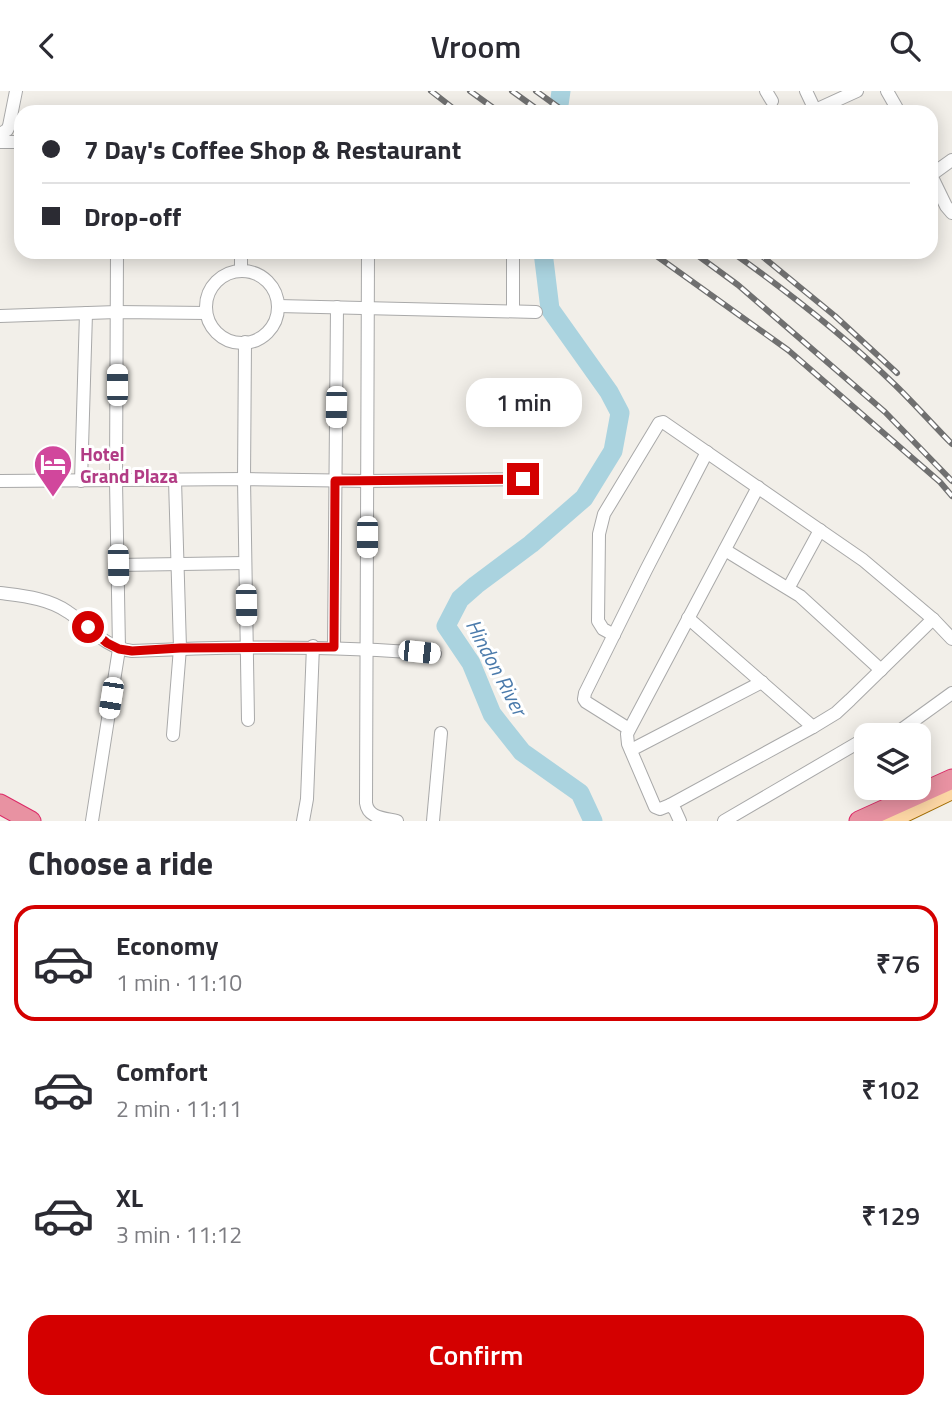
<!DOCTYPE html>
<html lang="en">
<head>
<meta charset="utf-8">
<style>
  :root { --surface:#fff; --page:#f2f2f3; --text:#2b2b33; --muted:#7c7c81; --line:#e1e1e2; --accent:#d40000 }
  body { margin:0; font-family:"Titillium Web",sans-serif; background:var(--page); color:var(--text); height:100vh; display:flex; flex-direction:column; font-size:26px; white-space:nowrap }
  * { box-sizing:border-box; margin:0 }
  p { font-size:23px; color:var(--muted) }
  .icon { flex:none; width:38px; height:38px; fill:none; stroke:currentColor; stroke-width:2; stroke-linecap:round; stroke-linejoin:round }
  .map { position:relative; height:730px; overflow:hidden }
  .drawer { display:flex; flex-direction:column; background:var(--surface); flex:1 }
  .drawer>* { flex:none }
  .top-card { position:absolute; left:14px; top:14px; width:924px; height:154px; border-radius:21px; box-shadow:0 4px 18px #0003; display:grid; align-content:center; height:154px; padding:0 28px; background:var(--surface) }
  .fabs { position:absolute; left:854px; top:632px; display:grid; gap:14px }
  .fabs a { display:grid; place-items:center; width:77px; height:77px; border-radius:14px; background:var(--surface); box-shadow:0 4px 18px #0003; font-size:35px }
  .end { position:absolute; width:32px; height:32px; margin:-16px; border:9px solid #d40000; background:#fff; box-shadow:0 0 0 4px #fff }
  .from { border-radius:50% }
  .bubble { position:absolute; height:49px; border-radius:21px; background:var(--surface); box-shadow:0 4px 18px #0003; font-size:23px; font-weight:600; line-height:49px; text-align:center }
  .car { position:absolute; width:21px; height:42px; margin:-21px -10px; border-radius:9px; box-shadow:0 0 5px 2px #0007; background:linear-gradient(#fff 24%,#345 0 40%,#fff 0 76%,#345 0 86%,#fff 0) }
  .top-card b { display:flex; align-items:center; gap:24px; height:66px; font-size:26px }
  .top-card b+b { border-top:2px solid var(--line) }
  .top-card i { width:18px; height:18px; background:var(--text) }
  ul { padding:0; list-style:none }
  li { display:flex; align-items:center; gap:21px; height:116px; margin:0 14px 10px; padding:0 14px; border:4px solid transparent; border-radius:21px }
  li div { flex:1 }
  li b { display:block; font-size:26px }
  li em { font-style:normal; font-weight:600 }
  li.selected { border-color:var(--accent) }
  li>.icon { width:63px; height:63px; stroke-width:1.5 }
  h2 { padding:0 28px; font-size:32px; line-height:84px }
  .button { display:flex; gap:14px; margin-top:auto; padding:14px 28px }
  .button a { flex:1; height:80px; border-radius:21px; background:var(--accent); color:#fff; font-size:28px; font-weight:600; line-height:80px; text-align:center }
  header { display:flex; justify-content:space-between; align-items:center; height:91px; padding:0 28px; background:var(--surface); font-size:32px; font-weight:600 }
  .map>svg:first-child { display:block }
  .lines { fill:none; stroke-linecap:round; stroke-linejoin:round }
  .river { stroke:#aad3df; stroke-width:19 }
  .minor-casing { stroke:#a9a9a9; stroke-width:14 }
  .major-casing { stroke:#a06b00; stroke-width:18 }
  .highway-casing { stroke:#dc2a67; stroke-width:21 }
  .minor { stroke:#fff; stroke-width:12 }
  .major { stroke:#fcd6a4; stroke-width:16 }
  .highway { stroke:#e892a2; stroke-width:19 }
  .rail-casing { stroke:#707070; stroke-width:6 }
  .rail { stroke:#fff; stroke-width:3.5; stroke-dasharray:10; stroke-linecap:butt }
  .route { stroke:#d40000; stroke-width:9 }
  .labels { text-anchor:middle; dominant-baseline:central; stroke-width:6; stroke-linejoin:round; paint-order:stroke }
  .hotel-label { font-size:19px; font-weight:bold; fill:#b23c85; stroke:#fff; text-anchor:start }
  .water-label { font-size:21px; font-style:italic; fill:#4a7aab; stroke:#fff }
</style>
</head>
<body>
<header><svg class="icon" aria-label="back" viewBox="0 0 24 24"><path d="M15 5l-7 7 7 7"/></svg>Vroom<svg class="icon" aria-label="search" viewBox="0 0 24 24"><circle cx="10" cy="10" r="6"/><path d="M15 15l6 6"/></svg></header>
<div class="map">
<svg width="952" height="730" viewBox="0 0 952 730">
  <rect width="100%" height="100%" fill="#f2efe9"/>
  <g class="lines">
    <!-- river -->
    <g class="river">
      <path d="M558 21 561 0"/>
      <path d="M543 161 550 218 609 301 620 322 613 360 584 407 531 453 476 494 460 508 446 535 471 572 492 623 522 661 580 702 593 730"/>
    </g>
    <!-- minor casing -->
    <g class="minor-casing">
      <g id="minor">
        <path d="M766 0 772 10"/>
        <path d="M806 0 815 19"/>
        <path d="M887 0 899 21"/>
        <path d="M811 21 857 0"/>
        <path d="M0 43 7 39 9 35 16 0"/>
        <path d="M0 51H21"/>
        <path d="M931 84 946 115 952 122"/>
        <path d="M931 84 952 69"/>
        <path d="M368 161 366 712C368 727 384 727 397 730"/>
        <path d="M241 180V161"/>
        <circle cx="242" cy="216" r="36"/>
        <path d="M278 215 536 221"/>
        <path d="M513 220V161"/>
        <path d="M0 225 117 221 206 222"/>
        <path d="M245 251 244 388 248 629"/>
        <path d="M0 390 244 388 367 390 523 388"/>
        <path d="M81 390 86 222"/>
        <path d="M725 459 800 505 881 579"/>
        <path d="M118 474 245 472"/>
        <path d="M789 496 820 439"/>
        <path d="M0 502C23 505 48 507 68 521 91 536 103 556 132 560 234 555 334 554 435 563"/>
        <path d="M688 527 813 636"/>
        <path d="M614 544 603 538 598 530 599 443 604 423 656 337 659 332 663 331 863 469 933 528 952 548"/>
        <path d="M334 556 337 216"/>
        <path d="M629 638 586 611 584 608 585 602 646 479 707 361"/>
        <path d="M173 644 180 557 175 389"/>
        <path d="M894 644 952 602"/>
        <path d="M631 659 762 591"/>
        <path d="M670 714 813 636 836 622 850 609 933 528"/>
        <path d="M92 730 119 558 116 390 117 161"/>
        <path d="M303 730 307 708 313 555"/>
        <path d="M433 730 441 642"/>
        <path d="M680 730 675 719 670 714 660 718 655 716 628 653 627 643 758 396"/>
        <path d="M724 730 866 647"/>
      </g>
    </g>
    <!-- major casing -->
    <g class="major-casing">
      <path id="major" d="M890 730 952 700"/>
    </g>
    <!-- highway casing -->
    <g class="highway-casing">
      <g id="highway">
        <path d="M0 713 31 730"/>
        <path d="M859 730 952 688"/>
      </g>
    </g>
    <!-- minor -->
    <use href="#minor" class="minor"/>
    <!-- major -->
    <use href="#major" class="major"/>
    <!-- highway -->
    <use href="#highway" class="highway"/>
    <!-- rail casing -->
    <g class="rail-casing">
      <g id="rail">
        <path d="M431 0 458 21"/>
        <path d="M470 0 499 21"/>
        <path d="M512 0 541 21"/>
        <path d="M536 0 565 21"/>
        <path d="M651 161 788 259 940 391 952 405"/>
        <path d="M693 161 738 194 885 321 952 390"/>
        <path d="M732 161C788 201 842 243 892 291 913 311 932 333 952 353"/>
        <path d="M757 161 835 225 897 282"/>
      </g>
    </g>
    <!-- rail -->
    <use href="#rail" class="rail"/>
  </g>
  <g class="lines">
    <!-- route -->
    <path class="route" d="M88 536 107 552 119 558 132 560 180 557 334 556 335 390 523 388"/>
  </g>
  <!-- icons -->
  <defs>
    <g id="hotel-pin" transform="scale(2.0125)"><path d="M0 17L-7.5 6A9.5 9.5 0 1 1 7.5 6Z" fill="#d1479c" stroke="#fff"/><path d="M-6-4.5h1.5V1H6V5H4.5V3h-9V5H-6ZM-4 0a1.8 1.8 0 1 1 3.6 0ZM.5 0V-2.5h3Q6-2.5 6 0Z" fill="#fff"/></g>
  </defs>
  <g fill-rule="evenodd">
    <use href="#hotel-pin" x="53" y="373"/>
  </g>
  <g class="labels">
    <!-- hotel labels -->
    <g class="hotel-label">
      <text x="80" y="362">Hotel<tspan x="80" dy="22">Grand Plaza</tspan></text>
    </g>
    <!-- water labels -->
    <g class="water-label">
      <text transform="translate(497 576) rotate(62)">Hindon River</text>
    </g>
  </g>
</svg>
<div class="fabs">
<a><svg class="icon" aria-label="layers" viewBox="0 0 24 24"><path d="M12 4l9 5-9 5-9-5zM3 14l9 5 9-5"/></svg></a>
</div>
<i class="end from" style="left:88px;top:536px"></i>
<i class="end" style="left:523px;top:388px"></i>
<div class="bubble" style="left:466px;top:287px;width:116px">1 min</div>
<i class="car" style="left:117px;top:294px;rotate:0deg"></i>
<i class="car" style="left:336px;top:316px;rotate:181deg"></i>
<i class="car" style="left:367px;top:446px;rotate:180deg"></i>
<i class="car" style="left:118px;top:474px;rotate:179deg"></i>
<i class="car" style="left:246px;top:514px;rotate:179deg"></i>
<i class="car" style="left:419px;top:561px;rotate:96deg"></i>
<i class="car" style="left:111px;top:607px;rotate:189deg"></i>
<div class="top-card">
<b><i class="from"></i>7 Day's Coffee Shop &amp; Restaurant</b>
<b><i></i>Drop-off</b>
</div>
</div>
<section class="drawer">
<h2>Choose a ride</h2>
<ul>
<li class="selected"><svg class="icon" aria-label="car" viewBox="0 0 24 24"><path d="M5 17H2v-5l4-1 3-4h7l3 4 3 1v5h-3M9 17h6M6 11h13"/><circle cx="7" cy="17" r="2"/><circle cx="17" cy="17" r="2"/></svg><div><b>Economy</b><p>1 min · 11:10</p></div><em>₹76</em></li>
<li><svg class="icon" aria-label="car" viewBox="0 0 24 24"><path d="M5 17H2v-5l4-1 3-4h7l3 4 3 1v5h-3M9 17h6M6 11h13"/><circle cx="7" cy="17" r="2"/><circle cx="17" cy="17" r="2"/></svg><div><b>Comfort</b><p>2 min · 11:11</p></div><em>₹102</em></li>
<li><svg class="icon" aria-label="car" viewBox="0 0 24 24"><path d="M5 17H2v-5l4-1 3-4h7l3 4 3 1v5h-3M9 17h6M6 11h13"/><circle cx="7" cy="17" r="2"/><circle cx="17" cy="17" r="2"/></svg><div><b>XL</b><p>3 min · 11:12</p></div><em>₹129</em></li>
</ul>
<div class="button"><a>Confirm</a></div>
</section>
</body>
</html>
